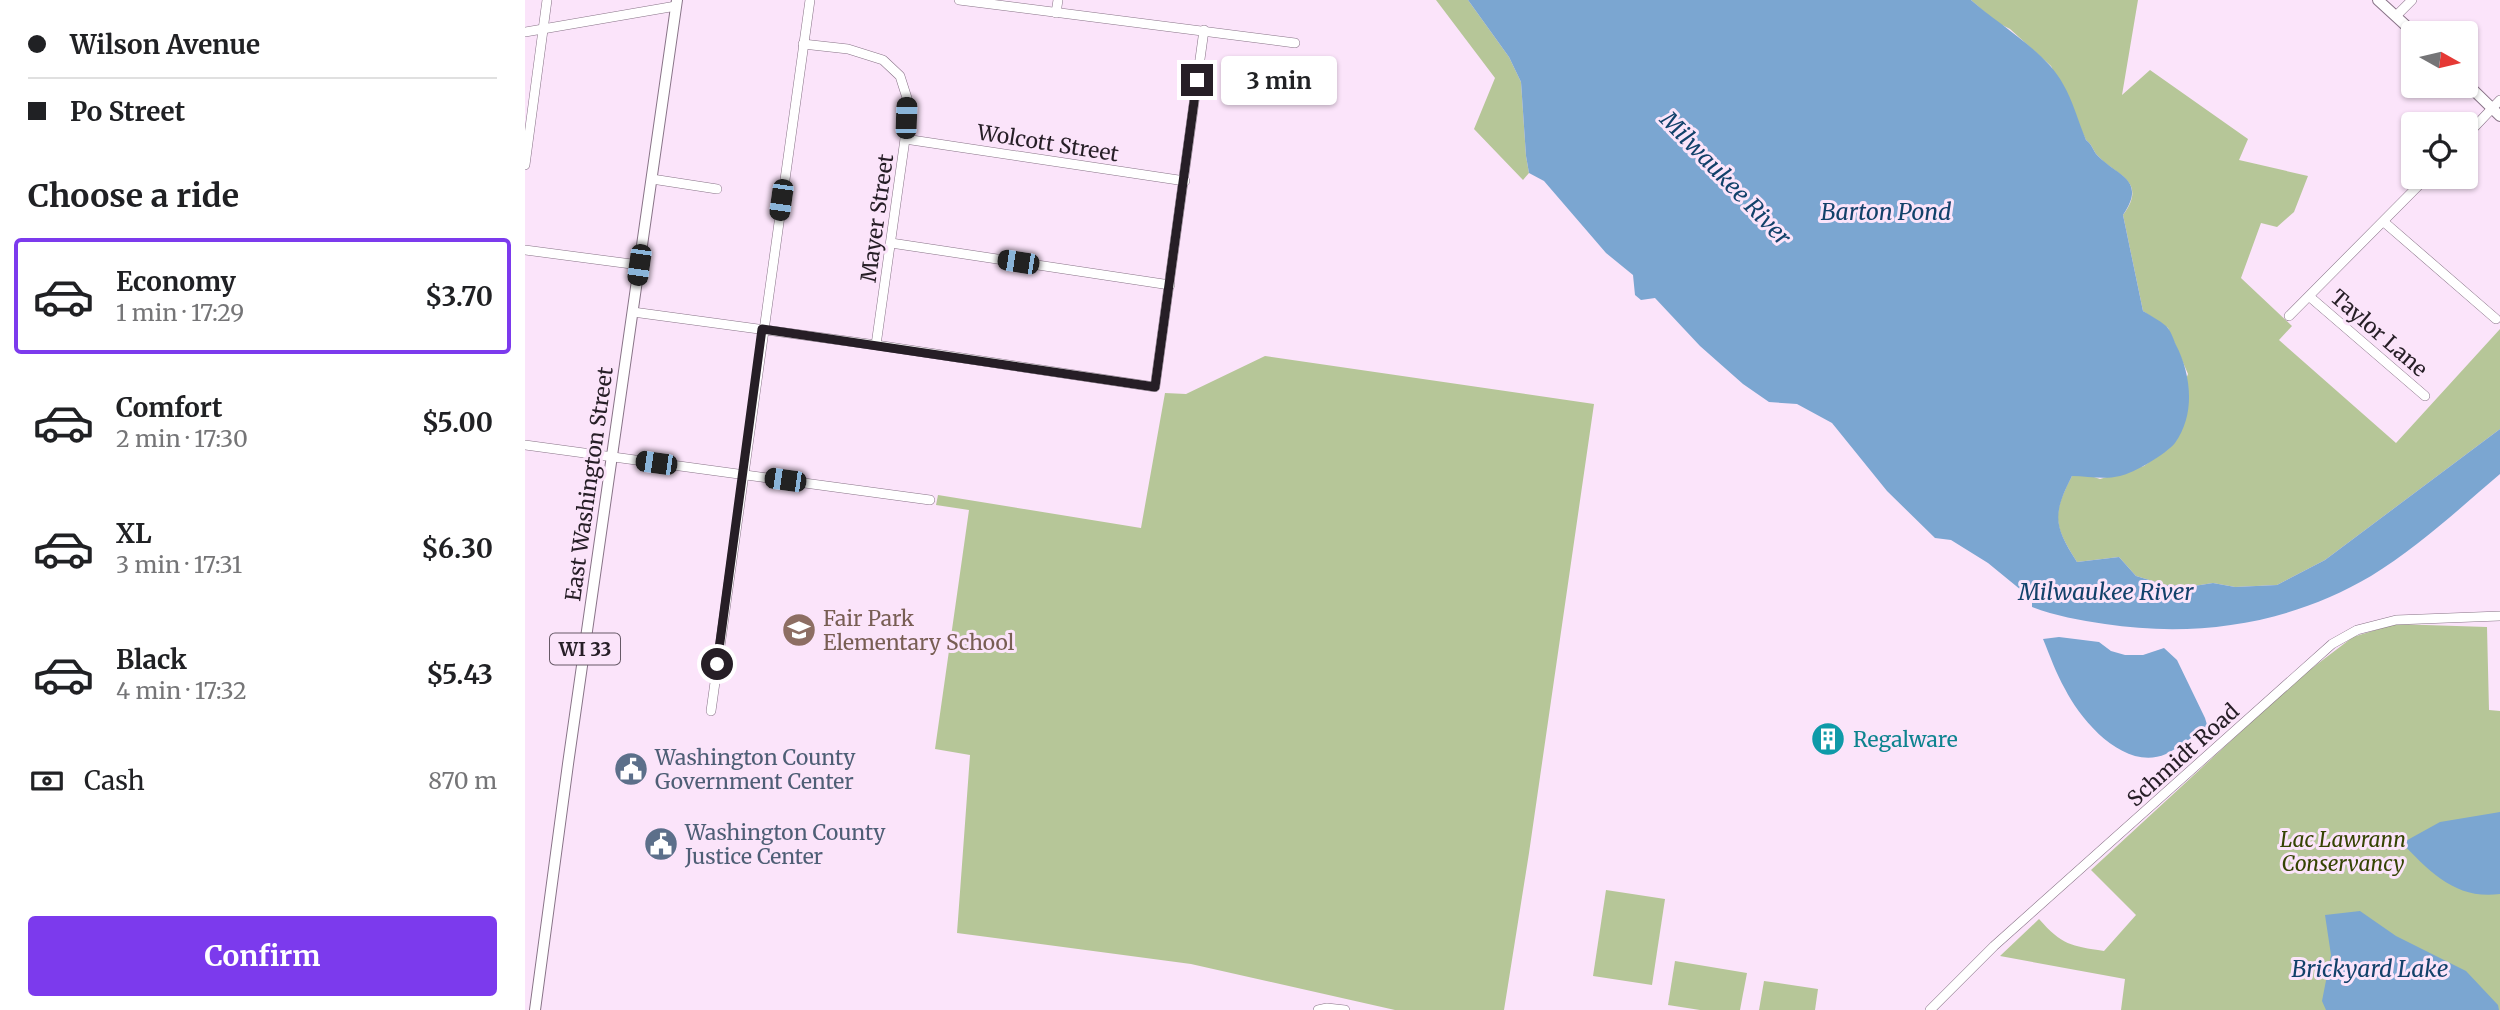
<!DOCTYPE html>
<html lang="en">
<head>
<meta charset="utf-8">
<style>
  :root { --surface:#fff; --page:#f2f2f2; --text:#202124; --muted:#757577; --line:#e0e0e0; --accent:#7c3aed }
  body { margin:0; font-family:Merriweather,serif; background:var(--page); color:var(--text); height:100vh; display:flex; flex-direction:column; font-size:26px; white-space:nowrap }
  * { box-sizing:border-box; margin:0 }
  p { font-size:23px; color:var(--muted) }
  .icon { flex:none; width:38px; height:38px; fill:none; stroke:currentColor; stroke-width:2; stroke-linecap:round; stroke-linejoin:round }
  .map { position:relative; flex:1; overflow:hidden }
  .sheet { display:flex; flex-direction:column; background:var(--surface); width:525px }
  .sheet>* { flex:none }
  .banner { display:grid; align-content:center; height:154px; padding:0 28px; background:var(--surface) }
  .needle { width:46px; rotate:98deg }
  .tools { position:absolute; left:1876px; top:21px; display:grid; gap:14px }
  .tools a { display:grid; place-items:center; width:77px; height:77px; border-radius:7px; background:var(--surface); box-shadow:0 2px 5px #0004; font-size:35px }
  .end { position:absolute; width:32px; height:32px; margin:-16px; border:9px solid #261e26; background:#fff; box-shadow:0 0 0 4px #fff }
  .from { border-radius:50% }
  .bubble { position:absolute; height:49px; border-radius:7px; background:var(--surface); box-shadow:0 2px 5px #0004; font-size:23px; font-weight:700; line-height:49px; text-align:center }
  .car { position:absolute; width:21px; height:42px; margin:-21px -10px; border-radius:9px; box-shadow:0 0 5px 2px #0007; background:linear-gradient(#222 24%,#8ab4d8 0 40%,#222 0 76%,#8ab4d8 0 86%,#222 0) }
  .banner b { display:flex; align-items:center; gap:24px; height:66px; font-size:26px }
  .banner b+b { border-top:2px solid var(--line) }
  .banner i { width:18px; height:18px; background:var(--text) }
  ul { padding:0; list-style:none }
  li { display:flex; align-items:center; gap:21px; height:116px; margin:0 14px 10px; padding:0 14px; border:4px solid transparent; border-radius:7px }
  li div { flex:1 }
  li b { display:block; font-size:26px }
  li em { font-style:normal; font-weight:700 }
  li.selected { border-color:var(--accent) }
  li>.icon { width:63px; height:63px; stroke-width:1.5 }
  h2 { padding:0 28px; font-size:32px; line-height:84px }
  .pay { display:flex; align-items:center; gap:18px; height:77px; padding:0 28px; font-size:26px }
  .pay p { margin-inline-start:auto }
  .button { display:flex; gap:14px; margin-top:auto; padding:14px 28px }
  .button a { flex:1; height:80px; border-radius:7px; background:var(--accent); color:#fff; font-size:28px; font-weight:700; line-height:80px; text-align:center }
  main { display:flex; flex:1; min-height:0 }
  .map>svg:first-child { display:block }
  .green { fill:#b6c698 }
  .water { fill:#7ba6d1 }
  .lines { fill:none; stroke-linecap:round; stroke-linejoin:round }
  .minor-casing { stroke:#887387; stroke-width:10 }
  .major-casing { stroke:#887387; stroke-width:12 }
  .minor { stroke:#fff; stroke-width:9 }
  .major { stroke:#fff; stroke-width:10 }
  .route { stroke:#261e26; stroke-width:9 }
  .labels { text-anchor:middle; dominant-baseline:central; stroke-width:6; stroke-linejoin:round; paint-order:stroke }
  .shield { fill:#fbe4fa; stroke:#665966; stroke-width:2 }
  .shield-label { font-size:19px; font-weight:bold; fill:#261e26 }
  .street-label { font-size:21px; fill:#261e26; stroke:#fbe4fa }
  .education-label { font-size:21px; fill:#785e54; stroke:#fbe4fa; text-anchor:start }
  .culture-label { font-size:21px; fill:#0d838f; stroke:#fbe4fa; text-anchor:start }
  .service-label { font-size:21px; fill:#4e5e75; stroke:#fbe4fa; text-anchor:start }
  .park-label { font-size:21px; font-style:italic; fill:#354403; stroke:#fbe4fa }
  .water-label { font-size:23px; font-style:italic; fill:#12416a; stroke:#fbe4fa }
</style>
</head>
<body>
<main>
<section class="sheet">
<div class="banner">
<b><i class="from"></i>Wilson Avenue</b>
<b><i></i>Po Street</b>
</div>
<h2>Choose a ride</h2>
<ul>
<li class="selected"><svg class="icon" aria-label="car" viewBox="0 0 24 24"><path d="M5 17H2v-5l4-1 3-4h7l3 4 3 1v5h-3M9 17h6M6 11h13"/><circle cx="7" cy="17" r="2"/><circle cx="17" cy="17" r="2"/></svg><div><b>Economy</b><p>1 min · 17:29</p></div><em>$3.70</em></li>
<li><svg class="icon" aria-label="car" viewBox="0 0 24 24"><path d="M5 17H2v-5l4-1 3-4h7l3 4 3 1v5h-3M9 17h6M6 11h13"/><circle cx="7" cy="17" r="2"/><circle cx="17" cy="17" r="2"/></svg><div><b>Comfort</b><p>2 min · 17:30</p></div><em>$5.00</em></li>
<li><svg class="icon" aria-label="car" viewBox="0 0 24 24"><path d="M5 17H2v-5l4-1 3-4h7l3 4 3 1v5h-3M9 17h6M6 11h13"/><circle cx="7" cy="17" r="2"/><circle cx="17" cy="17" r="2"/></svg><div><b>XL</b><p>3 min · 17:31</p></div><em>$6.30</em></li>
<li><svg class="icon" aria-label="car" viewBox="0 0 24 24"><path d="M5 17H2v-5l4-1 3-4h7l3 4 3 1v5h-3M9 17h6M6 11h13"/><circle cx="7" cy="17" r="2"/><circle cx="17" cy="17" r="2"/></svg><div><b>Black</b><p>4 min · 17:32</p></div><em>$5.43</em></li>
</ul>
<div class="pay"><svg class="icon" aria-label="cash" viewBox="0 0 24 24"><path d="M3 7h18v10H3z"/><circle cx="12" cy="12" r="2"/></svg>Cash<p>870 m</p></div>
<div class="button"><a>Confirm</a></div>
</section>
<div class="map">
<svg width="1975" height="1010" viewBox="0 0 1975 1010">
  <rect width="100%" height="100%" fill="#fbe4fa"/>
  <!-- green -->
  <g class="green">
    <path d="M911 0H943L984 57 996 82 1001 156 1004 173 998 180 949 129 970 78Z"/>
    <path d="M1446 0H1613L1597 95 1625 70 1723 139 1714 160 1783 176 1769 212 1752 227 1736 223 1716 278 1767 326 1754 340 1871 443 1975 329V429L1800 560 1752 585 1710 587 1688 583 1669 586 1641 585 1611 576 1594 557 1552 562C1529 525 1526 516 1547 476H1566L1575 479 1619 466 1632 456 1663 374 1643 328 1618 311 1598 215C1623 181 1592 176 1574 157 1568 152 1568 145 1561 140L1526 66 1485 29 1471 22Z"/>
    <path d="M740 356 1069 404 1004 853 979 1010H870L666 964 432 933 445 755 410 749 444 510 411 505 413 495 616 528 640 393 661 394Z"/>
    <path d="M1870 624 1962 627 1964 710 1975 711V1010H1596L1600 979 1475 956 1514 919C1537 945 1546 946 1579 951L1611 915 1566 870 1774 678 1828 637Z"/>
    <path d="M1081 890 1140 899 1127 985 1068 976Z"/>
    <path d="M1150 961 1222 973 1215 1010H1175L1143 1005Z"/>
    <path d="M1239 981 1293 989 1290 1010H1234Z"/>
  </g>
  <!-- water -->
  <g class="water">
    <path d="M943 0H1446C1473 24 1521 52 1538 84 1548 101 1553 121 1561 140 1568 145 1568 152 1574 157 1593 176 1622 180 1598 215L1618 311C1626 316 1634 320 1641 326 1646 331 1648 338 1651 345 1666 374 1671 414 1650 443 1641 454 1609 473 1595 476 1578 480 1563 476 1547 476 1527 515 1529 526 1552 562L1594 557 1611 576 1641 585 1669 586 1688 583 1710 587 1752 585 1800 560 1975 429V474C1934 509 1892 548 1846 576 1765 624 1672 638 1580 624 1554 620 1531 616 1507 607V599L1463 563 1426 540 1410 538 1362 491 1307 423 1272 404 1244 402 1218 384 1175 346 1130 298 1116 300 1110 295 1108 275 1081 253 1019 181 1004 173 1001 156 996 82 984 57Z"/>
    <path d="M1534 637 1574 642 1586 651 1600 655H1618L1639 648 1652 660 1680 718 1683 728C1668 735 1655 747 1641 754 1600 772 1556 721 1540 689 1531 673 1525 656 1518 639Z"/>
    <path d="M1975 812V894C1931 900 1905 872 1877 843L1915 822Z"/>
    <path d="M1835 911 1871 936 1941 971 1973 1005 1974 1010H1801L1797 1001 1806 955 1800 915Z"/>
  </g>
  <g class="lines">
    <!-- minor casing -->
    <g class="minor-casing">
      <g id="minor">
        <path d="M434 0 770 43"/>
        <path d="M531 13 533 0"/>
        <path d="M1871 16 1887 0"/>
        <path d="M0 32 151 6"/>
        <path d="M278 44 323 49 358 60 375 76 382 98 380 139 351 345"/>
        <path d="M1941 136 1975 100"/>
        <path d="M380 139 660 181"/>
        <path d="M0 165 22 0"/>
        <path d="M127 179 192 189"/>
        <path d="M1859 222 1971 319"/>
        <path d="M366 243 645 285"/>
        <path d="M0 250 114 265"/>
        <path d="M1785 297 1900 396"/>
        <path d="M108 312 351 345 630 387 679 30"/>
        <path d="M1764 316 1902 177"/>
        <path d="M0 445 405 500"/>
        <path d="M186 711 285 0"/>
        <path d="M793 1010 802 1008 820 1010"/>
        <path d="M1405 1010 1469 946 1807 644 1832 630 1871 620 1975 616"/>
      </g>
    </g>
    <!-- major casing -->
    <g class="major-casing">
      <g id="major">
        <path d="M1853 0 1889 33"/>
        <path d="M1941 83 1975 116"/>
        <path d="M10 1010 43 764 152 0"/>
      </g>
    </g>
    <!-- minor -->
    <use href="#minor" class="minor"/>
    <!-- major -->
    <use href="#major" class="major"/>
  </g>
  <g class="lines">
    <!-- route -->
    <path class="route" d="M192 664 237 329 630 387 672 80"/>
  </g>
  <!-- icons -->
  <defs>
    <g id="school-disc" transform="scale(1.75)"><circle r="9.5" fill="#8d6e63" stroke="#fbe4fa"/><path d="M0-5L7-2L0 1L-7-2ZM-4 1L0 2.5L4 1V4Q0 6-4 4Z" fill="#fff"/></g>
    <g id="building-disc" transform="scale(1.75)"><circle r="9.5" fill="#0f9aa8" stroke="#fbe4fa"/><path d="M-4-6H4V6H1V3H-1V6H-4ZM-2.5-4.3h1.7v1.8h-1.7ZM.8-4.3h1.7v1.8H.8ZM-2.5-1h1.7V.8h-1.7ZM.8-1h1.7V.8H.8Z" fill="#fff"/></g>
    <g id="civic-disc" transform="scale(1.75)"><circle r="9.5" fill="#5c6f8a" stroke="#fbe4fa"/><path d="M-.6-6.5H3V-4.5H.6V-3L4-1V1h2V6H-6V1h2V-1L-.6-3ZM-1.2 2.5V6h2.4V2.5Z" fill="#fff"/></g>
  </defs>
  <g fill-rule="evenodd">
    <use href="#school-disc" x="274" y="630"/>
    <use href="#building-disc" x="1303" y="739"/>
    <use href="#civic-disc" x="106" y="769"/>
    <use href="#civic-disc" x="136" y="844"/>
  </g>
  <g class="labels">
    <!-- shield labels -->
    <rect class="shield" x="25" y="633.5" width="70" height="31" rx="5"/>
    <g class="shield-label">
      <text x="60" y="649">WI 33</text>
    </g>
    <!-- street labels -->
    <g class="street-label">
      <text transform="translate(523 143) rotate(9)">Wolcott Street</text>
      <text transform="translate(352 218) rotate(-82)">Mayer Street</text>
      <text transform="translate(1854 333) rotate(41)">Taylor Lane</text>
      <text transform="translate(64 484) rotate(-82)">East Washington Street</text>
      <text transform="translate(1658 755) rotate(-42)">Schmidt Road</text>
    </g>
    <!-- education labels -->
    <g class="education-label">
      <text x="298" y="618">Fair Park<tspan x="298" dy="24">Elementary School</tspan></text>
    </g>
    <!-- culture labels -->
    <g class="culture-label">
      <text x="1328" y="739">Regalware</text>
    </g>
    <!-- service labels -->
    <g class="service-label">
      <text x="130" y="757">Washington County<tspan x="130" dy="24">Government Center</tspan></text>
      <text x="160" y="832">Washington County<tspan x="160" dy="24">Justice Center</tspan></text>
    </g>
    <!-- park labels -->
    <g class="park-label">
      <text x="1818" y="839">Lac Lawrann<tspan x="1818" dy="24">Conservancy</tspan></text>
    </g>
    <!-- water labels -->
    <g class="water-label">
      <text transform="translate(1201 178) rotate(46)">Milwaukee River</text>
      <text x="1361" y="211">Barton Pond</text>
      <text x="1581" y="591">Milwaukee River</text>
      <text x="1845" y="968">Brickyard Lake</text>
    </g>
  </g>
</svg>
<div class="tools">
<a><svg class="needle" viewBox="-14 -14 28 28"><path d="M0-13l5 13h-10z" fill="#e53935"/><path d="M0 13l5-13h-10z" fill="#757577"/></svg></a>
<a><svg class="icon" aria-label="locate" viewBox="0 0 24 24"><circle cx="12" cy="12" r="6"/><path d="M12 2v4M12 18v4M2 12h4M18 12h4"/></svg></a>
</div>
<i class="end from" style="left:192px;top:664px"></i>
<i class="end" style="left:672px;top:80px"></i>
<div class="bubble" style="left:696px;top:56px;width:116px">3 min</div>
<i class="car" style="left:381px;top:118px;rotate:2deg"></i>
<i class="car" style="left:256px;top:200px;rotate:188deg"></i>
<i class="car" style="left:493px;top:262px;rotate:279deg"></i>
<i class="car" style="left:114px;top:265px;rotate:188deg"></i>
<i class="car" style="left:131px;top:463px;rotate:278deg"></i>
<i class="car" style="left:260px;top:480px;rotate:278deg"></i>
</div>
</main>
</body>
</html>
